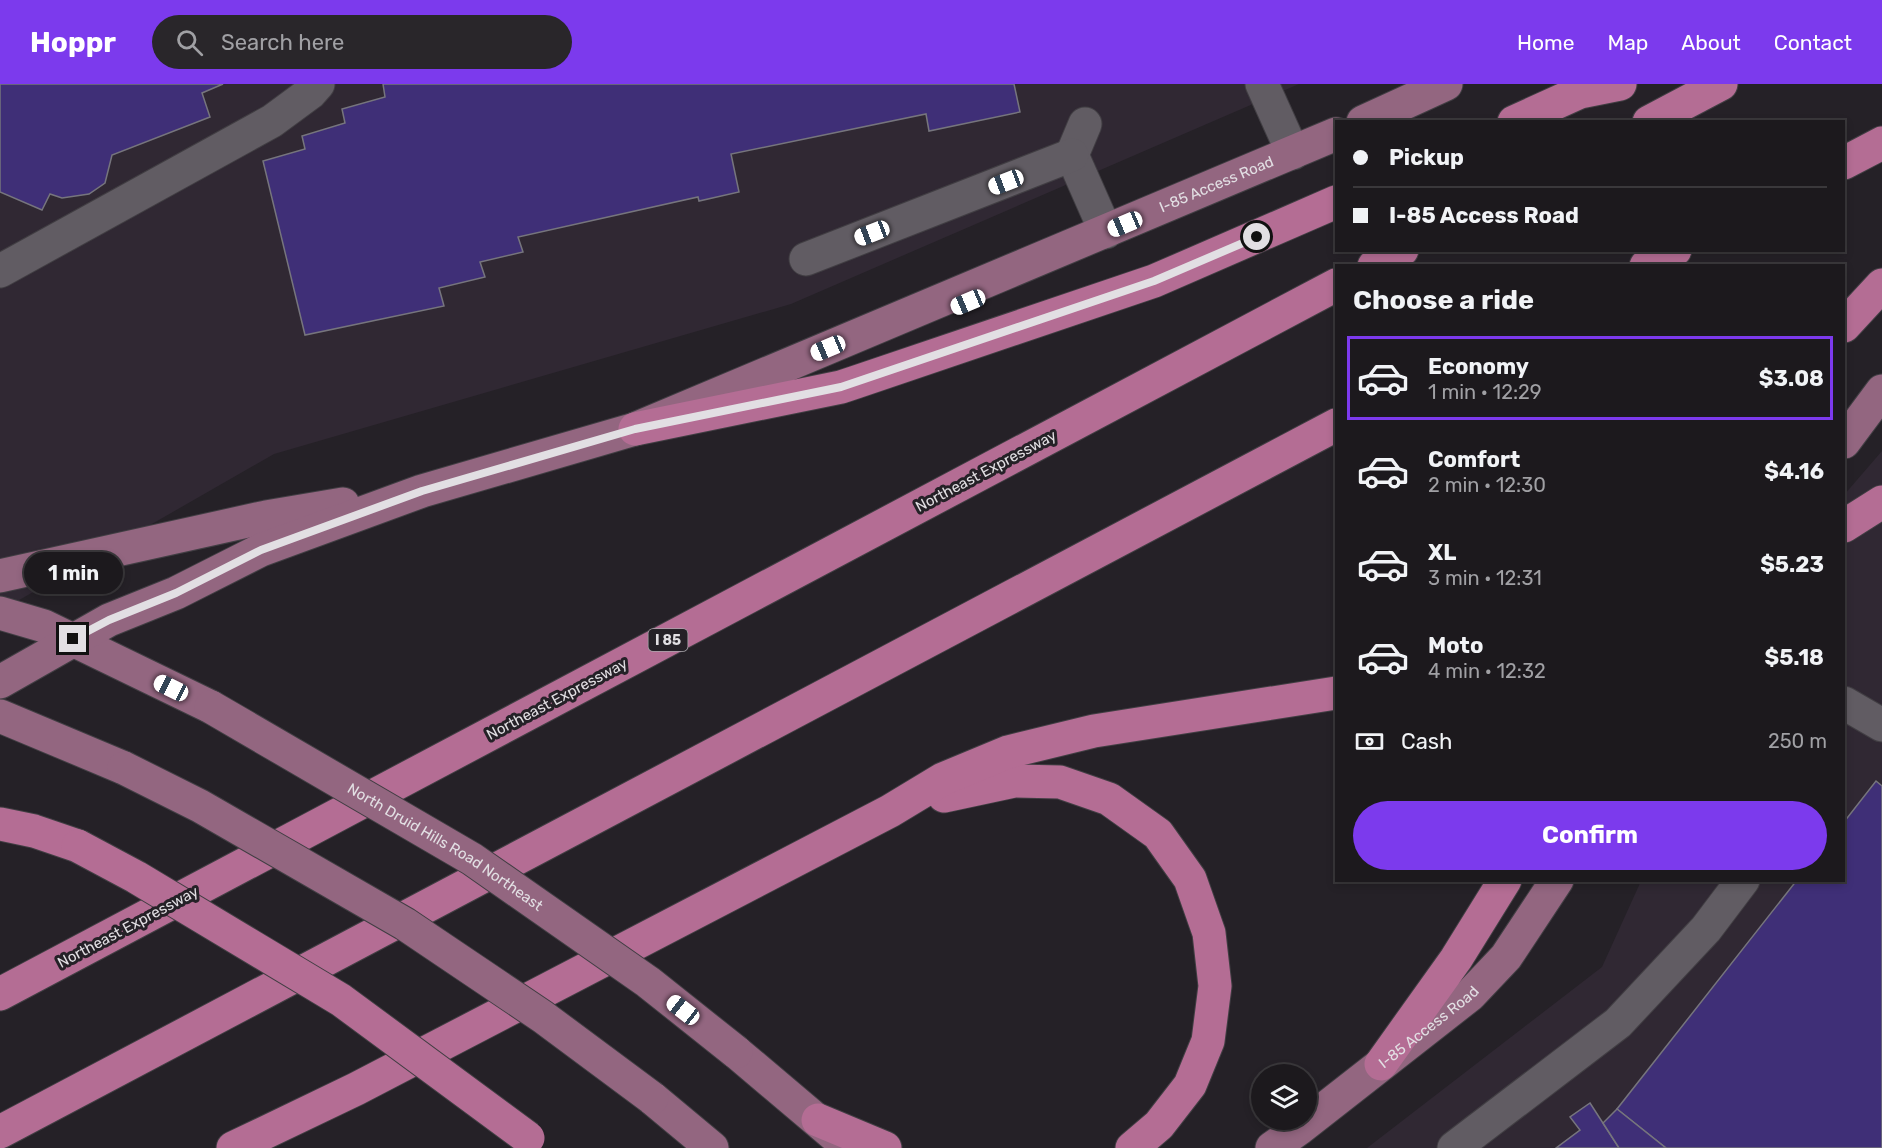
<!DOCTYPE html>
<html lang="en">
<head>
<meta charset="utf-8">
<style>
  :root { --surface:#1c191d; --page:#29262a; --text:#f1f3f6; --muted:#a0a0a4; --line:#3a383b; --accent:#7c3aed }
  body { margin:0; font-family:Rubik,sans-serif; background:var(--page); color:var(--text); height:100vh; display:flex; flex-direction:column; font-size:22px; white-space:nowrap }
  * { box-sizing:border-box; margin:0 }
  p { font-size:20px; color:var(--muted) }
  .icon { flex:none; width:33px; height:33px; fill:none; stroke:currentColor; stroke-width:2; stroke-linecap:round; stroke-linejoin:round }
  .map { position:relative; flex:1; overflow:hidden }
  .details { position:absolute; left:1335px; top:180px; width:510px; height:618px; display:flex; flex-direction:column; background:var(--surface); border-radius:0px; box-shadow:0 3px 9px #0003,0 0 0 2px var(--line) }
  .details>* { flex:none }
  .banner { position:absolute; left:1335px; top:36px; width:510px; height:132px; border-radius:0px; box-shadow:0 3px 9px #0003,0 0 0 2px var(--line); display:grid; align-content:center; height:132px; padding:0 18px; background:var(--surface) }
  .fabs { position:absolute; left:1251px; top:980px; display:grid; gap:12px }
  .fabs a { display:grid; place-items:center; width:66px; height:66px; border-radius:50%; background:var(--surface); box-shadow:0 3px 9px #0003,0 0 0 2px var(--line); font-size:30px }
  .end { position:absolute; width:27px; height:27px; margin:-14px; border:8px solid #e2dfe3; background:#111; box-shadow:0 0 0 3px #111 }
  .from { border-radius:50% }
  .bubble { position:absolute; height:42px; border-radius:21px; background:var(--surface); box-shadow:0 3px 9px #0003,0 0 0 2px var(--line); font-size:20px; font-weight:700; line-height:42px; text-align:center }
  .car { position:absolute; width:18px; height:36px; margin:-18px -9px; border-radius:8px; box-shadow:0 0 4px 2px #0007; background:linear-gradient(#fff 24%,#345 0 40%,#fff 0 76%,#345 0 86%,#fff 0) }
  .banner b { display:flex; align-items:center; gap:21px; height:57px; font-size:22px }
  .banner b+b { border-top:2px solid var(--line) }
  .banner i { width:15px; height:15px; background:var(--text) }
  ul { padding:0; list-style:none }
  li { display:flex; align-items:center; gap:18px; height:84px; margin:0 12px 9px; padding:0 6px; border:3px solid transparent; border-radius:0px }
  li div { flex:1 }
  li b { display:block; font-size:22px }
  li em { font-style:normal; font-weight:700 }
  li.active { border-color:var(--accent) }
  li>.icon { width:54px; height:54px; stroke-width:1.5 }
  h2 { padding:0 18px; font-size:27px; line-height:72px }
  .pay { display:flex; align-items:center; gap:15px; height:66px; padding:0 18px; font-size:22px }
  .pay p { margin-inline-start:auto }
  .cta { display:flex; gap:12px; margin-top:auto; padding:12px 18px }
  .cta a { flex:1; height:69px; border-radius:36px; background:var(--accent); color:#fff; font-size:24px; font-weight:700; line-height:69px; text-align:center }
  header { display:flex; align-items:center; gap:36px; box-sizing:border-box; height:84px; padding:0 30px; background:var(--accent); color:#fff }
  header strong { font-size:28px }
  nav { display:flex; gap:33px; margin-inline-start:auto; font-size:21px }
  .search { width:420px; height:54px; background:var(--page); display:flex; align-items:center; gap:15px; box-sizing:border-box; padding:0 21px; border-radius:33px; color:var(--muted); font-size:22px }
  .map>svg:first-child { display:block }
  .built { fill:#302833 }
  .building { fill:#3f2f77; stroke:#76757d; stroke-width:1.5 }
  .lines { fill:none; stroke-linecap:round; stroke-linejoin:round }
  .minor-casing { stroke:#413e43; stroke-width:35 }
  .major-casing { stroke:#413e43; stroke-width:35 }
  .highway-casing { stroke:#413e43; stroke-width:35 }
  .minor { stroke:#615c63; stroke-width:33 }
  .major { stroke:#936680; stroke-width:33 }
  .highway { stroke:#b46d94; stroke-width:33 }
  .major-bridge-casing { stroke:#413e43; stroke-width:35; stroke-linecap:butt }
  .highway-bridge-casing { stroke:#413e43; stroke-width:35; stroke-linecap:butt }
  .major-bridge { stroke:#936680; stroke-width:33 }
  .highway-bridge { stroke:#b46d94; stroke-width:33 }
  .route { stroke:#e2dfe3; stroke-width:8 }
  .labels { text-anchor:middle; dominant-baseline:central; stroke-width:6; stroke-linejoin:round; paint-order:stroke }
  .shield { fill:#252127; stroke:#a9a6ab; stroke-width:1.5 }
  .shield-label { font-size:14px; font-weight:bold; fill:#e2dfe3 }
  .street-label { font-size:15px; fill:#e2dfe3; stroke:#252127 }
</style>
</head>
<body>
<header>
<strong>Hoppr</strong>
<div class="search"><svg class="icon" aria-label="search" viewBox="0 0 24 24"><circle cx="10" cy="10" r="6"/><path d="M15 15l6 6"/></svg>Search here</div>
<nav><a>Home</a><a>Map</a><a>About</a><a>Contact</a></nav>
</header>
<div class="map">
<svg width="1882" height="1064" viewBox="0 0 1882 1064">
  <rect width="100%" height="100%" fill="#252127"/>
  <!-- built -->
  <g class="built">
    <path d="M0 0H1299L791 220 274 370 0 527Z"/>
    <path d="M1882 367V1064H1367L1602 883 1641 797 1844 796V411Z"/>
  </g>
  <!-- building -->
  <g class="building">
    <path d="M0 0H223L202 9 210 33 112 71 105 99 89 110 62 114 50 110 42 126 0 108Z"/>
    <path d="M383 0H1014L1020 28 929 47 926 30 731 70 739 108 699 117 698 113 518 153 523 168 480 178 485 193 439 204 444 222 305 251 263 77 305 65 302 52 345 39 342 25 385 13Z"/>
    <path d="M1876 697 1882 702V1064H1666L1617 1025 1797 796H1844V738Z"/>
    <path d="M1590 1019 1619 1064H1556L1580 1046 1570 1033Z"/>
    <path d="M1617 1025 1666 1064H1619L1603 1039Z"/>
  </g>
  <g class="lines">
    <!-- minor casing -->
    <g class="minor-casing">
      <g id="minor">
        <path d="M1262 0 1293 69"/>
        <path d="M1085 40 1072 71 1106 148"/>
        <path d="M806 175 1072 71"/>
        <path d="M0 187 272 37 310 9 318 0"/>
        <path d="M1844 619 1882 641"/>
        <path d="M1454 1064 1618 939 1706 845 1743 796"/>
      </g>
    </g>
    <!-- major casing -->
    <g class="major-casing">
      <g id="major">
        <path d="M1363 38 1446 0"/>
        <path d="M1844 358 1882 307"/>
        <path d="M0 492 266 433 343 420"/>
        <path d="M0 529 44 542 211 623"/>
        <path id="s1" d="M0 598 109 536 176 509 261 466 422 407 635 345 1336 50"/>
        <path d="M0 632 124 684"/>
        <path d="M736 968 839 1055"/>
        <path d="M652 1014 712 1064"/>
        <path id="s2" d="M1272 1064 1300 1044 1470 911 1506 873 1557 796"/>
      </g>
    </g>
    <!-- highway casing -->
    <g class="highway-casing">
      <g id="highway">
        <path d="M1514 38 1580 8 1620 0"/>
        <path d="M1649 38 1721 0"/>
        <path d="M1844 79 1882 59"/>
        <path d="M1374 182 1402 166"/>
        <path d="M1646 182 1675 166"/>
        <path d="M1844 242 1882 201"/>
        <path d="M635 345 841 303 856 298 1154 197 1336 118"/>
        <path d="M1844 442 1882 418"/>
        <path d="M944 712 1014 697 1060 698 1109 715 1158 750 1190 795 1209 849 1215 902 1208 957 1190 1001 1159 1041 1132 1064"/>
        <path d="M0 740 34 747 78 762"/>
        <path d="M0 910 1336 201"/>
        <path d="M1381 980 1456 875 1505 796"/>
        <path d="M818 1036 885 1064"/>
        <path d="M0 1048 1336 341"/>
        <path d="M233 1064 356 1005 890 727 943 695 1008 668 1094 647 1336 609"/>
      </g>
    </g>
    <!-- minor -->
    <use href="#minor" class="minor"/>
    <!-- major -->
    <use href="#major" class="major"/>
    <!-- highway -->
    <use href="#highway" class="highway"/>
    <!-- major-bridge casing -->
    <g class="major-bridge-casing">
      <g id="major-bridge">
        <path id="s3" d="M211 623 472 775 648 898 736 968"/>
        <path d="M124 684 200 722 405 840 543 933 652 1014"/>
      </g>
    </g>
    <!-- highway-bridge casing -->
    <g class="highway-bridge-casing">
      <path id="highway-bridge" d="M78 762 136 793 341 916 528 1054"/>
    </g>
    <!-- major-bridge -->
    <use href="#major-bridge" class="major-bridge"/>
    <!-- highway-bridge -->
    <use href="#highway-bridge" class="highway-bridge"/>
  </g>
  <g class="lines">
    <!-- route -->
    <path class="route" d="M73 555 109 536 176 509 261 466 422 407 635 345 841 303 1154 197 1257 153"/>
  </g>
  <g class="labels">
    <!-- shield labels -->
    <rect class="shield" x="648.5" y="545" width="39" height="22" rx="4.5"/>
    <g class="shield-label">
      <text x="668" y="556">I 85</text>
    </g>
    <!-- street labels -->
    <g class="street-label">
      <text stroke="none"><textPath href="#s1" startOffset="1317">I-85 Access Road</textPath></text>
      <text transform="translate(986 387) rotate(-28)">Northeast Expressway</text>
      <text transform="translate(557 615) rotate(-28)">Northeast Expressway</text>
      <text stroke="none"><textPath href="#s3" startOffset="273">North Druid Hills Road Northeast</textPath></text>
      <text transform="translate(128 843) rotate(-28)">Northeast Expressway</text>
      <text stroke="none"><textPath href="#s2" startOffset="198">I-85 Access Road</textPath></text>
    </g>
  </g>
</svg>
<div class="fabs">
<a><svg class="icon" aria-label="layers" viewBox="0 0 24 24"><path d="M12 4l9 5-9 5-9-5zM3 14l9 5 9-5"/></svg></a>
</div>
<i class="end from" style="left:1257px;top:153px"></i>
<i class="end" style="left:73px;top:555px"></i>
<div class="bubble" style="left:24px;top:468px;width:99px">1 min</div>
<i class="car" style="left:1006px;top:98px;rotate:249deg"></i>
<i class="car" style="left:1125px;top:140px;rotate:247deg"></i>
<i class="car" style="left:872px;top:149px;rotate:249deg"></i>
<i class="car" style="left:968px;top:218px;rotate:247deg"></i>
<i class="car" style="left:828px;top:264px;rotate:247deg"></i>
<i class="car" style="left:171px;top:604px;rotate:296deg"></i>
<i class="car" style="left:683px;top:926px;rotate:308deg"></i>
<div class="banner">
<b><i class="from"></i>Pickup</b>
<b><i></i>I-85 Access Road</b>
</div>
<section class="details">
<h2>Choose a ride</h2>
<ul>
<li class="active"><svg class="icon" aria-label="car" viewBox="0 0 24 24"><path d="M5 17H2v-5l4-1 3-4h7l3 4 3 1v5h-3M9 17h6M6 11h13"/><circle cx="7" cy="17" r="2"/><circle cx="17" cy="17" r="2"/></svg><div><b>Economy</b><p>1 min · 12:29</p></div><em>$3.08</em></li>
<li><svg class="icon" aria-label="car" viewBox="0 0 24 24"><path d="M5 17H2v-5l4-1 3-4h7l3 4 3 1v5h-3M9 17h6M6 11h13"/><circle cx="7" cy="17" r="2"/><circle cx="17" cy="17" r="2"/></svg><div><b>Comfort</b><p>2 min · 12:30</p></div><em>$4.16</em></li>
<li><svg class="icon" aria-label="car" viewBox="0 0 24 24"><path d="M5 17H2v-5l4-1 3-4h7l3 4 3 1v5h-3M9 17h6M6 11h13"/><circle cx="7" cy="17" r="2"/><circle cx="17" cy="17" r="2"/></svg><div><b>XL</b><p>3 min · 12:31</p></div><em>$5.23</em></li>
<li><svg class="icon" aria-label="car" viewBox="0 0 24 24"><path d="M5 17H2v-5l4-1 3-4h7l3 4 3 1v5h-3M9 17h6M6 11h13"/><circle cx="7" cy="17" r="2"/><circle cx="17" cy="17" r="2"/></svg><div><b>Moto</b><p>4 min · 12:32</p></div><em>$5.18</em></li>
</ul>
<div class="pay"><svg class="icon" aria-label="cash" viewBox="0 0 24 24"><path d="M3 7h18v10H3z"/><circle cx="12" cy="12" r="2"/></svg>Cash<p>250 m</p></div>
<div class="cta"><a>Confirm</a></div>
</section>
</div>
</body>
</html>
